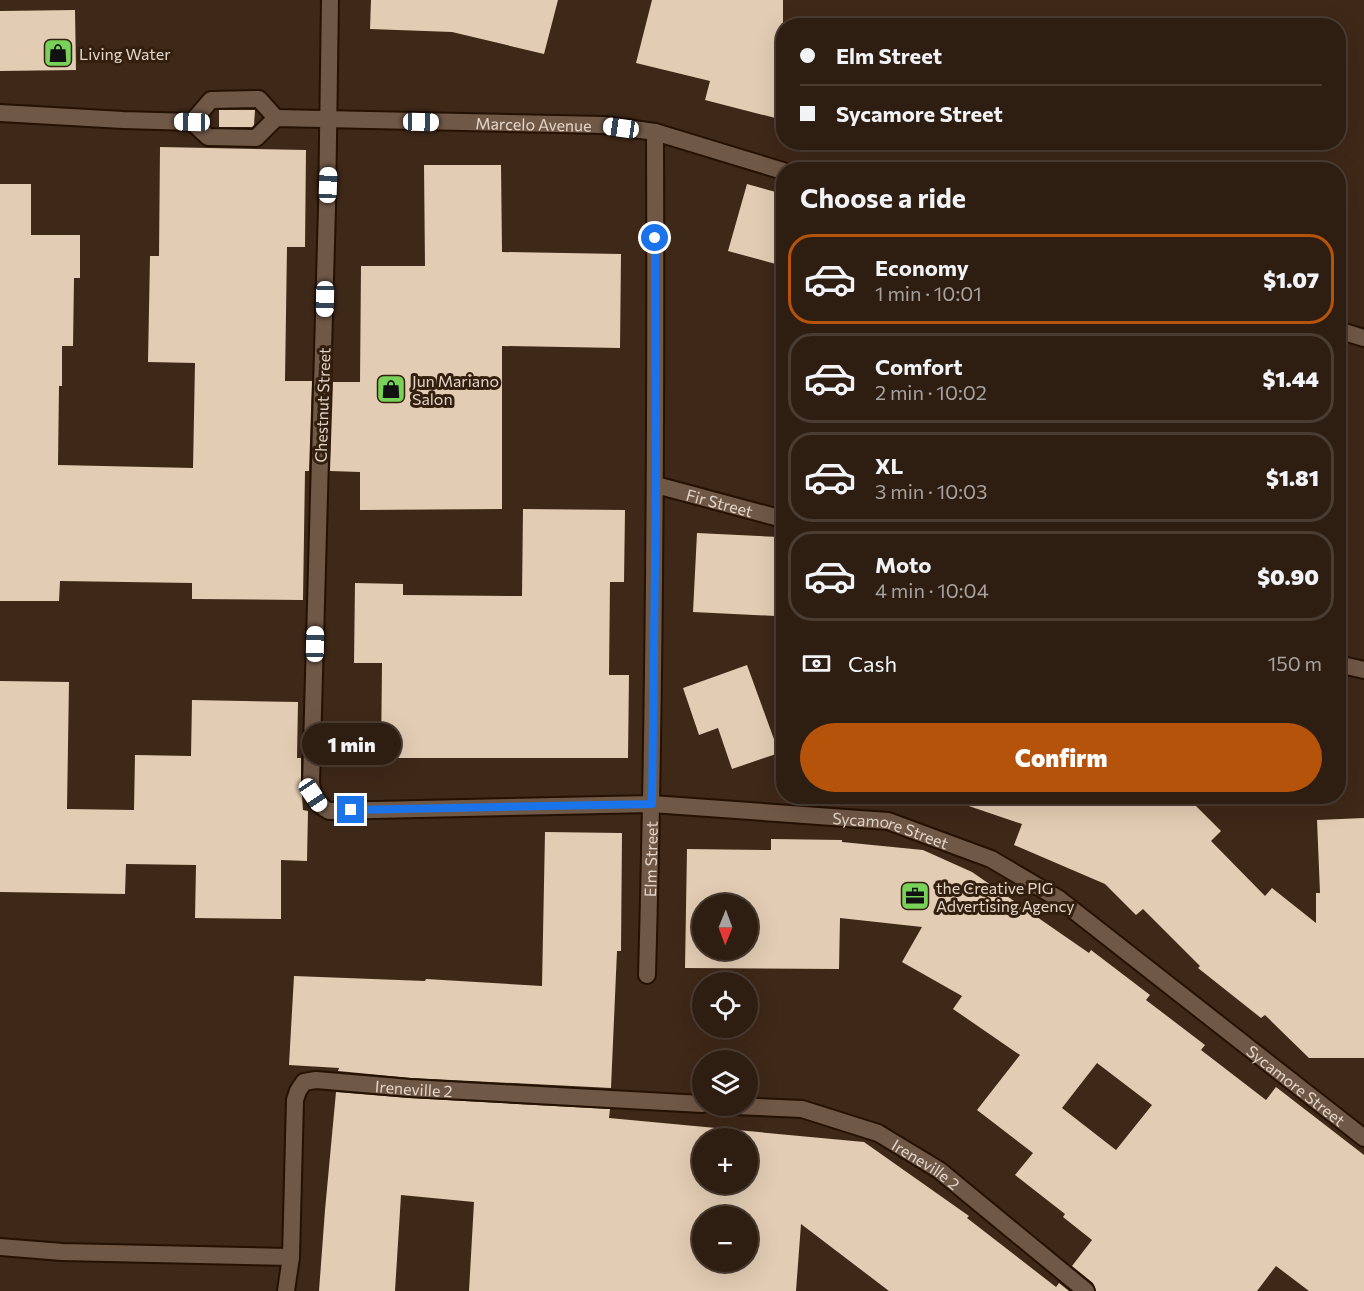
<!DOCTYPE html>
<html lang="en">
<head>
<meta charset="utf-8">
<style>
  :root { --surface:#2e1e12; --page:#3a2b20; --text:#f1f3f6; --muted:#a7a29f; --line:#493c32; --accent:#b45309 }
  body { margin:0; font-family:Commissioner,sans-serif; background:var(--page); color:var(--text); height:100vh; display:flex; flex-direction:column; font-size:22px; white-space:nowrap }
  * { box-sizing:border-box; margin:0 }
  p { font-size:20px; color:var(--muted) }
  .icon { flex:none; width:33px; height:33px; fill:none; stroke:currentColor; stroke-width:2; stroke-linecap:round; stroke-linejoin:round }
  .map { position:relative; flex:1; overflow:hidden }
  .sheet { position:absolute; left:776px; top:162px; width:570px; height:642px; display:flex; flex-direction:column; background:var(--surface); border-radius:24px; box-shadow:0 6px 24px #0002,0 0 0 2px var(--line) }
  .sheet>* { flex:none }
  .top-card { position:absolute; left:776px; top:18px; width:570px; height:132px; border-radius:24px; box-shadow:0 6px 24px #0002,0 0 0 2px var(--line); display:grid; align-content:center; height:132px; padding:0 24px; background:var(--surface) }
  .needle { width:39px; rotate:181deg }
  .fabs { position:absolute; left:692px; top:894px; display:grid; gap:12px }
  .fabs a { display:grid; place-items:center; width:66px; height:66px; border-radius:50%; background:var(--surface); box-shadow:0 6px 24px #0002,0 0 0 2px var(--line); font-size:30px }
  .end { position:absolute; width:27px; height:27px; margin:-14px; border:8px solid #1a73e8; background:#fff; box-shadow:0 0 0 3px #fff }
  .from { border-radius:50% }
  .bubble { position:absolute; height:42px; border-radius:21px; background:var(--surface); box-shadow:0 6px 24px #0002,0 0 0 2px var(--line); font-size:20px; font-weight:800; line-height:42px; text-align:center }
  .car { position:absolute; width:18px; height:36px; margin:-18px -9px; border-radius:8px; box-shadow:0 0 4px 2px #0007; background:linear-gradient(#fff 24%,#345 0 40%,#fff 0 76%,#345 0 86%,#fff 0) }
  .top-card b { display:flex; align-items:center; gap:21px; height:57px; font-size:22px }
  .top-card b+b { border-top:2px solid var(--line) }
  .top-card i { width:15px; height:15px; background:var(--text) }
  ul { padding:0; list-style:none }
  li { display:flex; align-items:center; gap:18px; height:90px; margin:0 12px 9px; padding:0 12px; border:3px solid var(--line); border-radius:24px }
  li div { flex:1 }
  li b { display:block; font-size:22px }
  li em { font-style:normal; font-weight:800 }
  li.on { border-color:var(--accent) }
  li>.icon { width:54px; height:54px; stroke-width:1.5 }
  h2 { padding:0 24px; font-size:27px; line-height:72px }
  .pay { display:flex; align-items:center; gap:15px; height:66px; padding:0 24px; font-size:22px }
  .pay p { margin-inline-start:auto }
  .action { display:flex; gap:12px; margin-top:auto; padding:12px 24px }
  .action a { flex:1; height:69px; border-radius:36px; background:var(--accent); color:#fff; font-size:24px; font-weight:800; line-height:69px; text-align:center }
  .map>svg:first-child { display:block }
  .building { fill:#e2ccb3; fill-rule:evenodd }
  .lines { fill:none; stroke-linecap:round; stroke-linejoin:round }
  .minor-casing { stroke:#241102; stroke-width:20 }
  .tertiary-casing { stroke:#241102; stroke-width:20 }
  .minor { stroke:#705846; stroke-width:16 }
  .tertiary { stroke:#705846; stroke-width:16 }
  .route { stroke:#1a73e8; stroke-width:8 }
  .labels { text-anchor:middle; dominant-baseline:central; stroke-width:6; stroke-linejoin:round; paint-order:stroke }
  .poi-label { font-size:16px; fill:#e3d5ca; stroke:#331f0e; text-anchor:start }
  .street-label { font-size:16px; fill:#e3d5ca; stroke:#331f0e }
</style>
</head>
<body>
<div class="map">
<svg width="1364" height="1291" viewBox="0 0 1364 1291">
  <rect width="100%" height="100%" fill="#3e2818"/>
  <!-- building -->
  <g class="building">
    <path d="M371 0H558L544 54 452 32 370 29Z"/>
    <path d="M652 0H783V120L705 100 710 81 636 63Z"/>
    <path d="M75 10 76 70 0 71V11Z"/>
    <path d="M219 110H255L254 125 252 127H219Z"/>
    <path d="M160 147 306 150 305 247H287L285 381H312L309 471H305L303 600 192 599V583L60 581 59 601H0V184H31V235H80V278H74L73 346H62V386H59L58 465 193 468 195 363 148 362 150 256H159Z"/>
    <path d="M424 165H501L502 252 621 254 620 348 502 346V509L360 510V472L330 471 333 382H360L361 266H425Z"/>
    <path d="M747 184 783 194V266L728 251Z"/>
    <path d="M523 509 625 510 624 582H610L609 675H629L628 758H381L382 663H354L355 583 403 584V595L522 596Z"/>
    <path d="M697 533 779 537 775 616 693 612Z"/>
    <path d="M747 665 779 753 732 769 718 728 699 735 683 688Z"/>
    <path d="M0 681 69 682 67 809 134 810 135 755 191 756 192 700 298 702 297 758H301V783L303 810 308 811 307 861 281 860V919L195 918 196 865 126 864 125 894 0 892Z"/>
    <path d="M957 796H1186L1221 831 1211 841 1265 896 1272 888 1316 923V893H1320L1317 820 1364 818V1058H1309L1265 1015 1261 1018 1198 968 1200 966 1143 909 1136 915 1105 884 1014 845 1022 824 957 802Z"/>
    <path d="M545 832 622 833 621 951H617L611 1088 411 1078 338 1071 339 1068 289 1065 294 976 425 981 426 979 542 986Z"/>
    <path d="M771 839 842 840V842L923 850 972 872 1089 953 1091 950 1150 995 1146 1000 1205 1045 1201 1050 1266 1100 1276 1087 1364 1155V1291H1309L1276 1266 1257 1291H1096L1093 1283 1072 1266 1092 1240 1063 1217 1065 1214 1015 1175 1033 1153 977 1110 1020 1055 953 1009 962 996 902 962 922 927 840 918 839 969 685 968 687 849 771 850ZM702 904H747V950H702ZM1097 1063 1152 1105 1116 1150 1062 1108Z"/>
    <path d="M336 1092 409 1098 610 1109 609 1118 864 1142 969 1216 967 1218 1056 1287 1059 1283 1069 1291H889L801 1224 796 1291H469L474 1202 401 1195 395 1291H319L325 1210ZM702 1138H747V1184H702ZM702 1216H747V1262H702Z"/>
  </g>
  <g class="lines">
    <!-- minor casing -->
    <g class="minor-casing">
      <g id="minor">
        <path id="s1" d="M330 0 327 207 311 783C313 796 316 804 329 811L652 804 888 821 991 859 1059 899 1364 1138"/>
        <path id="s2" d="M656 485 783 519"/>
        <path d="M1338 664 1364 670"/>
        <path id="s3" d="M647 975C655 694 656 413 655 132"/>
        <path id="s4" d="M735 1106 802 1109 878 1133 939 1170 1086 1291"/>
        <path d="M0 1247 62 1252 291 1257"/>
        <path id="s5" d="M286 1291 291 1257 295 1100 298 1091 304 1082 316 1080 410 1088 702 1104"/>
      </g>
    </g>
    <!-- tertiary casing -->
    <g class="tertiary-casing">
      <g id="tertiary">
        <path id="s6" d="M0 113 123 120 192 122 208 137 256 138 276 118 604 125 655 132 783 171"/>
        <path d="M192 122 211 100 259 99 276 118"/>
        <path d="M1338 330 1364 338"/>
      </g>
    </g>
    <!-- minor -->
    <use href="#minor" class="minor"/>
    <!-- tertiary -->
    <use href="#tertiary" class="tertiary"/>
  </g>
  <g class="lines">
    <!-- route -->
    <path class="route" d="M351 810 652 804 656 485 655 238"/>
  </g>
  <!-- icons -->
  <defs>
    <g id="shop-square" transform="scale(1.5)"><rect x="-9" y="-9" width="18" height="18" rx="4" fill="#78d158" stroke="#331f0e"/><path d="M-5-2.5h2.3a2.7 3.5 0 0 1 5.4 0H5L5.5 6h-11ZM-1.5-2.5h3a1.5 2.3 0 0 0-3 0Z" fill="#111"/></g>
    <g id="office-square" transform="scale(1.5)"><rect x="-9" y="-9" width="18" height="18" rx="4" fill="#78d158" stroke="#331f0e"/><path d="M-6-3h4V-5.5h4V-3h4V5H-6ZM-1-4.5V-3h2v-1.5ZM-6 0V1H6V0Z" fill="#111"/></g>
  </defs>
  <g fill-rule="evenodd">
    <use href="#shop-square" x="58" y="53"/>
    <use href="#shop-square" x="391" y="389"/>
    <use href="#office-square" x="915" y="896"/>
  </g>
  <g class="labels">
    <!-- poi labels -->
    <g class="poi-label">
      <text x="79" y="53">Living Water</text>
      <text x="412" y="380">Jun Mariano<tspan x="412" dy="18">Salon</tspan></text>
      <text x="936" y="887">the Creative PIG<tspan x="936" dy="18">Advertising Agency</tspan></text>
    </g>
    <!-- street labels -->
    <g class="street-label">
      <text stroke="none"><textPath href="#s6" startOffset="548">Marcelo Avenue</textPath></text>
      <text transform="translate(322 405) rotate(-88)">Chestnut Street</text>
      <text stroke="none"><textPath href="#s2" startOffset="66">Fir Street</textPath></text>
      <text stroke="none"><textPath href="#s1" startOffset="1382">Sycamore Street</textPath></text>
      <text stroke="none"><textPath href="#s3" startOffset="116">Elm Street</textPath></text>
      <text stroke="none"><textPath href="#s1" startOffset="1868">Sycamore Street</textPath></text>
      <text stroke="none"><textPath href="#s5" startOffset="322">Ireneville 2</textPath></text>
      <text stroke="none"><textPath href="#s4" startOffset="204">Ireneville 2</textPath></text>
    </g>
  </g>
</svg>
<div class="fabs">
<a><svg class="needle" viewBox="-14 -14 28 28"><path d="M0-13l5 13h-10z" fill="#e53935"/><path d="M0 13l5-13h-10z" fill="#a7a29f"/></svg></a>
<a><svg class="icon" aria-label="locate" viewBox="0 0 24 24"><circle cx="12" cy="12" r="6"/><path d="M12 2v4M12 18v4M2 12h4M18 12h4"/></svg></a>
<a><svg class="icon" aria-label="layers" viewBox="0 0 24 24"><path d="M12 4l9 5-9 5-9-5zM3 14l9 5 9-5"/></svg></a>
<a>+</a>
<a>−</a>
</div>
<i class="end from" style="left:655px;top:238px"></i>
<i class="end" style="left:351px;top:810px"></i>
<div class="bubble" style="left:302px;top:723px;width:99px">1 min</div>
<i class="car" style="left:192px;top:122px;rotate:271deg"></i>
<i class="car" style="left:421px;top:122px;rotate:91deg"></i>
<i class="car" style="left:621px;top:128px;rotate:278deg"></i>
<i class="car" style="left:328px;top:185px;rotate:2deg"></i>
<i class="car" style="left:325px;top:299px;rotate:181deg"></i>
<i class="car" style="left:315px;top:644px;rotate:1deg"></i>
<i class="car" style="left:313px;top:795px;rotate:146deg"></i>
<div class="top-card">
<b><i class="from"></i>Elm Street</b>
<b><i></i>Sycamore Street</b>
</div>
<section class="sheet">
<h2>Choose a ride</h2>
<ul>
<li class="on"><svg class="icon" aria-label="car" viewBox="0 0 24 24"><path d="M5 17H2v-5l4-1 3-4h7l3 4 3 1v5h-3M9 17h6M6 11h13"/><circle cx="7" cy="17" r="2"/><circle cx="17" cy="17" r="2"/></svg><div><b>Economy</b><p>1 min · 10:01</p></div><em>$1.07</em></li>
<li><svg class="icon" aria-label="car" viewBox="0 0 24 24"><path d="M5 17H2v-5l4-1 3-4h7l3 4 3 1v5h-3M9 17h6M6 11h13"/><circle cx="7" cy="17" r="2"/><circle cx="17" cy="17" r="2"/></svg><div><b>Comfort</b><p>2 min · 10:02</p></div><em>$1.44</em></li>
<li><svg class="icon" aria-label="car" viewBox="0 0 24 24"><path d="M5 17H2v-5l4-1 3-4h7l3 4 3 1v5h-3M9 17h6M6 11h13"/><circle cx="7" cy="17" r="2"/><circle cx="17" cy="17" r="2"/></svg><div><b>XL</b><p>3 min · 10:03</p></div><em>$1.81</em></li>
<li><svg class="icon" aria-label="car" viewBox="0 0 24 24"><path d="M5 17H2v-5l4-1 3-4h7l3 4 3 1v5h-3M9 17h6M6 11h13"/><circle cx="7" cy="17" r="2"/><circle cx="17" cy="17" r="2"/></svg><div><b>Moto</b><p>4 min · 10:04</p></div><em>$0.90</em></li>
</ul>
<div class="pay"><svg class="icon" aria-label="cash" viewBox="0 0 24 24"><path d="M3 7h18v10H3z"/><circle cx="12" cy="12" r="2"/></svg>Cash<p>150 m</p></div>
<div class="action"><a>Confirm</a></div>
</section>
</div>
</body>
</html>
